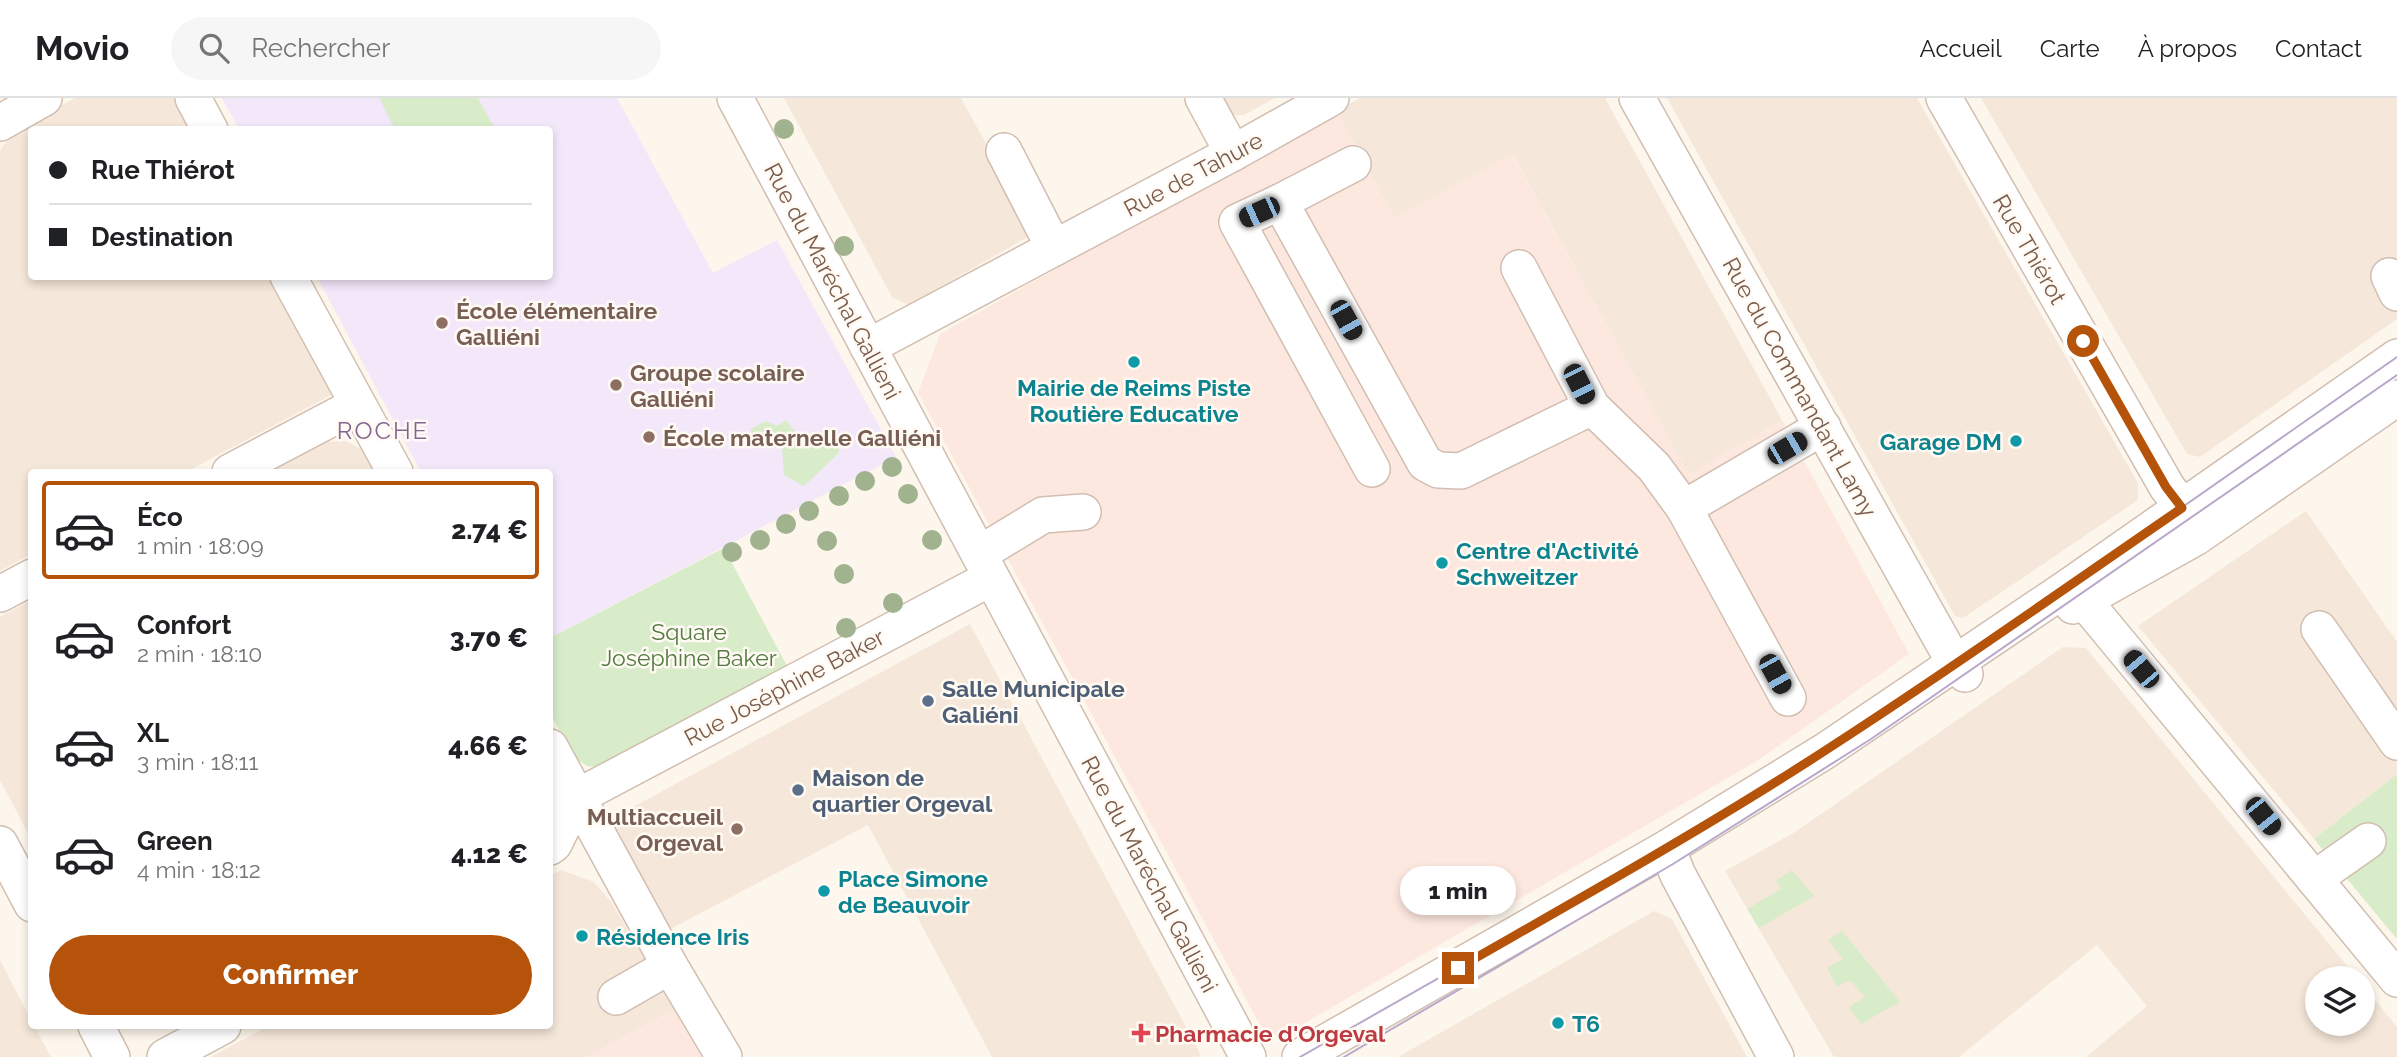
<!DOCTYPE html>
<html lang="fr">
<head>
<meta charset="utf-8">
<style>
  :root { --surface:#fff; --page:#f6f6f6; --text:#202124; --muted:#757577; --line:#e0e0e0; --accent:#b45309 }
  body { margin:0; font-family:Raleway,sans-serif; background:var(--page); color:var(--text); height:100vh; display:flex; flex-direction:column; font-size:26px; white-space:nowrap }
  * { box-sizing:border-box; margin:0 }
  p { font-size:23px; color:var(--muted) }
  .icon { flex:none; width:38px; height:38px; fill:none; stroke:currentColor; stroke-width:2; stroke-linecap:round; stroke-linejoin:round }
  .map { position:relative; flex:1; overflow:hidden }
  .side { position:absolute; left:28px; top:371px; width:525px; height:560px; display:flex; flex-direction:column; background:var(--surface); border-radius:7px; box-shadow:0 4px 10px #0003 }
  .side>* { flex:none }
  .hud { position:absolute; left:28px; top:28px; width:525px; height:154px; border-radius:7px; box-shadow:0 4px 10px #0003; display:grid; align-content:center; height:154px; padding:0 21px; background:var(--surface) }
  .controls { position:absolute; left:2305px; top:868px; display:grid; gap:14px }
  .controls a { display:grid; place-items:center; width:70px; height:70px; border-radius:50%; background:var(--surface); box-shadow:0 4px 10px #0003; font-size:35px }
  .end { position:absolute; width:32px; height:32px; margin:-16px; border:9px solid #b45309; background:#fff; box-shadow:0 0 0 4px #fff }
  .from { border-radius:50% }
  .bubble { position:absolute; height:49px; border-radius:24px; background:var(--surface); box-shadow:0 4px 10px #0003; font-size:23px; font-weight:800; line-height:49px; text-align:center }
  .car { position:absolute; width:21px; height:42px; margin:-21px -10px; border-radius:9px; box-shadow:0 0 5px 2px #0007; background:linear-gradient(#222 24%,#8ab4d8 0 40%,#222 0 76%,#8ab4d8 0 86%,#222 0) }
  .hud b { display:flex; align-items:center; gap:24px; height:66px; font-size:26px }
  .hud b+b { border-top:2px solid var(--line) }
  .hud i { width:18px; height:18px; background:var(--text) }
  ul { padding:12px 0 0; list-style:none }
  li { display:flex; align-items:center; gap:21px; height:98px; margin:0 14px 10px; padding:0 7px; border:4px solid transparent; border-radius:7px }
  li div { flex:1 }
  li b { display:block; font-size:26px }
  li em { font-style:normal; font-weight:800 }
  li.active { border-color:var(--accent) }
  li>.icon { width:63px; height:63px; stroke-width:1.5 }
  .action { display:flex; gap:14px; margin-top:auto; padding:14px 21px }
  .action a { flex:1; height:80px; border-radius:42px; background:var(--accent); color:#fff; font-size:28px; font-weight:800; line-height:80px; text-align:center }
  header { display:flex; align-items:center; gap:42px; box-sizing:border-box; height:98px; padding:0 35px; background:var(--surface); border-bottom:2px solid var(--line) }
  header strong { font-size:33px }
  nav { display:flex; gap:38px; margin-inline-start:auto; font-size:24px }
  .search { width:490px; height:63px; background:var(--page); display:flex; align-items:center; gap:18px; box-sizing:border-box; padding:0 24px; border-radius:38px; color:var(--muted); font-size:26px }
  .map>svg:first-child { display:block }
  .residential { fill:#f5e8da }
  .commercial { fill:#fde8e0 }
  .education { fill:#f3e8fa }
  .green { fill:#d8ecc9 }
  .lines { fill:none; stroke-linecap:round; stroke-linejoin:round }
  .minor-casing { stroke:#d1beb0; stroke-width:38 }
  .minor { stroke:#fff; stroke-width:35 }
  .tram { stroke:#b9a8c9; stroke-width:2 }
  .tree { fill:#a0b28e }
  .route { stroke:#b45309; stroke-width:9 }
  .education-dot { fill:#8d6e63; stroke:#fffaf3; stroke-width:2.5 }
  .culture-dot { fill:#0f9aa8; stroke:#fffaf3; stroke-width:2.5 }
  .service-dot { fill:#5c6f8a; stroke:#fffaf3; stroke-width:2.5 }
  .health-dot { fill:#e0444e; stroke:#fffaf3; stroke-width:2.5 }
  .labels { text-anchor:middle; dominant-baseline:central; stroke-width:5; stroke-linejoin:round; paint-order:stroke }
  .street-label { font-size:23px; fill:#7a5c4d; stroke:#fffaf3 }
  .education-label { font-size:23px; font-weight:bold; fill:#785e54; stroke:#fffaf3; text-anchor:start }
  .culture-label { font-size:23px; font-weight:bold; fill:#0d838f; stroke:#fffaf3; text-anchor:start }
  .park-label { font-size:23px; fill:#537a41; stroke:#fffaf3 }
  .service-label { font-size:23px; font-weight:bold; fill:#4e5e75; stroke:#fffaf3; text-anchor:start }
  .health-label { font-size:23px; font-weight:bold; fill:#be3a42; stroke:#fffaf3; text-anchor:start }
  .neighbourhood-label { font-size:24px; letter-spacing:2px; fill:#846695; stroke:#fffaf3 }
</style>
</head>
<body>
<header>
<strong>Movio</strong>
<div class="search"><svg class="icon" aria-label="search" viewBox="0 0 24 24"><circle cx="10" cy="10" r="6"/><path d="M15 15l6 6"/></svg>Rechercher</div>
<nav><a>Accueil</a><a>Carte</a><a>À propos</a><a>Contact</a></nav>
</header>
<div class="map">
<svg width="2397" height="959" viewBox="0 0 2397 959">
  <rect width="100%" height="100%" fill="#fdf6ec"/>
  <!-- residential -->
  <g class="residential">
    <path d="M75 0H180L196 31 32 32V178L272 179 333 296 186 374H32L31 456 0 473V53L7 42 20 29Z"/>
    <path d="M784 0H961L1035 135 908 207 892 199Z"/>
    <path d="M1211 0H1275L1244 17H1221Z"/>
    <path d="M1360 0H1605L1782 322 1689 377 1513 57 1394 120 1337 13Z"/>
    <path d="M1667 0H1917L2138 385V402L1963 520 1955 518Z"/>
    <path d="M1981 0H2397V221L2200 359 2187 356Z"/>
    <path d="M346 343 363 352 375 374H268L325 344Z"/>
    <path d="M2306 413 2397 544V676L2314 741 2138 528Z"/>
    <path d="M31 502V741L0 682V519Z"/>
    <path d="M970 526 1201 957 1198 959H992L868 727 661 836 598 728Z"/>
    <path d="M2063 549 2086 550 2357 880H2317V926H2362L2363 887 2397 929V959H2086L2147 908 2097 847 1959 959H1834L1725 773 1795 734Z"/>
    <path d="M561 772 594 784 612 805 674 912 586 959H210L269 928H550V778Z"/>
    <path d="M1654 813 1672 821 1747 959H1398Z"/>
    <path d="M0 862 31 922 32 928H34L51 959H0Z"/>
  </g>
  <!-- commercial -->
  <g class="commercial">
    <path d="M1337 13 1394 120 1512 56 1689 376 1782 322 1909 556 1757 663 1284 937 1269 936 1260 927 918 295 940 236Z"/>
    <path d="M674 912 701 959H586Z"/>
  </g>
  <!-- education -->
  <path class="education" d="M222 0H617L713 175 777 142 896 359 550 540V374H421L317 179 550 178V32L239 31Z"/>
  <!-- green -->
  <g class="green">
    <path d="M379 0H478L495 31H395Z"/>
    <path d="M786 322 797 336V349L812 345 827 335 838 339 839 355 804 388 784 377 782 349 754 350 751 331 766 323 777 328Z"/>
    <path d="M724 450 787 568 605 666 595 669 587 668 578 662 570 653 550 615V540Z"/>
    <path d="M2397 676V841L2314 741Z"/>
    <path d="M1792 772 1814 798 1759 830 1747 811 1781 791 1776 782Z"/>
    <path d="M1842 833 1900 904 1861 926 1849 909 1865 899 1850 882 1837 889 1827 870 1843 861 1828 842Z"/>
  </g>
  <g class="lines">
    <!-- minor casing -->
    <g class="minor-casing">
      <g id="minor">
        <path d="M193 0 210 32"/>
        <path d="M735 0 1248 959"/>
        <path d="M1203 0 1233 55"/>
        <path d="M1637 0 1949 555 1965 576"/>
        <path d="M1944 0 2167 389 2182 409"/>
        <path d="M0 25 44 0"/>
        <path d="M1004 53 1054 150"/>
        <path d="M1353 66 1280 104 1425 365 1438 372 1461 373 1592 309"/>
        <path d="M1280 104 1237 124 1372 371"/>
        <path d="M1519 170 1592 309 1654 369 1684 410 1788 600"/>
        <path d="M288 178 395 374"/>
        <path d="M2389 178 2397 195"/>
        <path d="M868 249 1233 55 1331 0"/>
        <path d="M230 374 357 307"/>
        <path d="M1684 410 1823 329"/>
        <path d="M979 456 1043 417 1083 414"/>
        <path d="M2071 487 2397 881"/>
        <path d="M0 496 32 479"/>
        <path d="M2073 508 2195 440 2397 300"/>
        <path d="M2319 531 2397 644"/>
        <path d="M550 649 670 868 724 959"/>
        <path d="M550 702 577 699 991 480"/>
        <path d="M0 746 32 806"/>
        <path d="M550 749 554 746 577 699"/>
        <path d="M1667 750 1678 777 1776 959"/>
        <path d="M2314 781 2368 743"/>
        <path d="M616 899 670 868"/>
        <path d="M96 928 112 959"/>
        <path d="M165 959 223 928"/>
        <path d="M1300 959 1667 750 1825 653 2071 487 2397 259"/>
      </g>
    </g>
    <!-- minor -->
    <use href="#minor" class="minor"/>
    <!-- tram -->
    <g class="tram">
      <path d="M1300 959 1667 750 1825 653 2071 487 2397 259"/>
      <path d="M1344 959 1673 766 1871 641 2397 277"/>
    </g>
  </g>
  <!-- trees -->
  <g class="tree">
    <circle cx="784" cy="31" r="10"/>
    <circle cx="844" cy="148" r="10"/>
    <circle cx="892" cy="369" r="10"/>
    <circle cx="865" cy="383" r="10"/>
    <circle cx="908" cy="396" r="10"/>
    <circle cx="839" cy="398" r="10"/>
    <circle cx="809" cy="413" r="10"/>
    <circle cx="786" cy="426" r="10"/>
    <circle cx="760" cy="442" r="10"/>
    <circle cx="932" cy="442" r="10"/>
    <circle cx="827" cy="443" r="10"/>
    <circle cx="732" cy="454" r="10"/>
    <circle cx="844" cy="476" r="10"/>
    <circle cx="893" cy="505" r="10"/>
    <circle cx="846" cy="530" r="10"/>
  </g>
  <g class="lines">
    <!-- route -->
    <path class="route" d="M1458 870C1568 807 1679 745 1787 677 1921 592 2051 500 2182 410L2166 389 2083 243"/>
  </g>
  <!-- markers -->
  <g class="education-dot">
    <circle cx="442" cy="225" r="7"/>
    <circle cx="616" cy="287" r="7"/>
    <circle cx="649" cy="339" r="7"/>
    <circle cx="737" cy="731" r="7"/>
  </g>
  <g class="culture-dot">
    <circle cx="1134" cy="264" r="7"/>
    <circle cx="2016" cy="343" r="7"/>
    <circle cx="1442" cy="465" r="7"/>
    <circle cx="824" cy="793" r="7"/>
    <circle cx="582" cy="838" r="7"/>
    <circle cx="1558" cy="925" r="7"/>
  </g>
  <g class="service-dot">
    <circle cx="928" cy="603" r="7"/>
    <circle cx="798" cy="692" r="7"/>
  </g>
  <path class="health-dot" d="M1137.5 924.5h7v7h7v7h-7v7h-7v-7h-7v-7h7z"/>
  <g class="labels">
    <!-- street labels -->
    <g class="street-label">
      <text transform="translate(1193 76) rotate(-28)">Rue de Tahure</text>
      <text transform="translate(2030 151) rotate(60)">Rue Thiérot</text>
      <text transform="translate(833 183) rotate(62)">Rue du Maréchal Gallieni</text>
      <text transform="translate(1800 289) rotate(61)">Rue du Commandant Lamy</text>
      <text transform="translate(784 589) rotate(-28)">Rue Joséphine Baker</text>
      <text transform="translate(1150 776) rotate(62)">Rue du Maréchal Gallieni</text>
    </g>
    <!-- education labels -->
    <g class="education-label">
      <text x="456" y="212">École élémentaire<tspan x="456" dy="26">Galliéni</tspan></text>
      <text x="630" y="274">Groupe scolaire<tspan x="630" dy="26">Galliéni</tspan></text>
      <text x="663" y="339">École maternelle Galliéni</text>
      <text x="723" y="718" text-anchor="end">Multiaccueil<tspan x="723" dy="26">Orgeval</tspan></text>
    </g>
    <!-- culture labels -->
    <g class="culture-label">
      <text x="1134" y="289" text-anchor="middle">Mairie de Reims Piste<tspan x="1134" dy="26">Routière Educative</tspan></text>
      <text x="2002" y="343" text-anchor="end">Garage DM</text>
      <text x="1456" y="452">Centre d'Activité<tspan x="1456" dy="26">Schweitzer</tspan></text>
      <text x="838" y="780">Place Simone<tspan x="838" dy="26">de Beauvoir</tspan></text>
      <text x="596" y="838">Résidence Iris</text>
      <text x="1572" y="925">T6</text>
    </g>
    <!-- park labels -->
    <g class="park-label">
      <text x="689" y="533">Square<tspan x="689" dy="26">Joséphine Baker</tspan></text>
    </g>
    <!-- service labels -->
    <g class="service-label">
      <text x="942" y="590">Salle Municipale<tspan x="942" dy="26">Galiéni</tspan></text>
      <text x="812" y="679">Maison de<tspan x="812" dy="26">quartier Orgeval</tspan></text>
    </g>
    <!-- health labels -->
    <g class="health-label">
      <text x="1155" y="935">Pharmacie d'Orgeval</text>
    </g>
    <!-- neighbourhood labels -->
    <g class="neighbourhood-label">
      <text x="383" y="332">ROCHE</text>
    </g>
  </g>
</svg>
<div class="controls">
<a><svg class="icon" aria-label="layers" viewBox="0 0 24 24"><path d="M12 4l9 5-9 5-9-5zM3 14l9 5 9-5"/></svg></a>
</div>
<i class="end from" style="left:2083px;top:243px"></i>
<i class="end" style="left:1458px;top:870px"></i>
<div class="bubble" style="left:1400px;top:768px;width:116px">1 min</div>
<i class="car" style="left:1259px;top:114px;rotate:246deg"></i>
<i class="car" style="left:1346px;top:222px;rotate:151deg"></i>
<i class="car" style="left:1579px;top:286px;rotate:153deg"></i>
<i class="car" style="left:1787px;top:350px;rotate:60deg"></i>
<i class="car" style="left:2141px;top:571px;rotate:320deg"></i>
<i class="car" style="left:1775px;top:576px;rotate:151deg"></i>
<i class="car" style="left:2263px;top:718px;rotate:141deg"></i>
<div class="hud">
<b><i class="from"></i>Rue Thiérot</b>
<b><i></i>Destination</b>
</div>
<section class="side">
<ul>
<li class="active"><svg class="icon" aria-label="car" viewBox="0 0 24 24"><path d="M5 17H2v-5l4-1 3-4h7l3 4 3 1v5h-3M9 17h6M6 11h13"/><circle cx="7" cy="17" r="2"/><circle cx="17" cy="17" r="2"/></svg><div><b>Éco</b><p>1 min · 18:09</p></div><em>2.74 €</em></li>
<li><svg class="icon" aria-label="car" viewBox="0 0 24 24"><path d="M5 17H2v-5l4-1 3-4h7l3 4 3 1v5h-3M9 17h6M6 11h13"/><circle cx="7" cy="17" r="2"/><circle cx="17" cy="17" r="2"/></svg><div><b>Confort</b><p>2 min · 18:10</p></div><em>3.70 €</em></li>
<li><svg class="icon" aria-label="car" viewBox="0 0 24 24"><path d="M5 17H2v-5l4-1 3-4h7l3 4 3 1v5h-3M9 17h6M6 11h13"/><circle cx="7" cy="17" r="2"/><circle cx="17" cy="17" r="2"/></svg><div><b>XL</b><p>3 min · 18:11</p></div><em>4.66 €</em></li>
<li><svg class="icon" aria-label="car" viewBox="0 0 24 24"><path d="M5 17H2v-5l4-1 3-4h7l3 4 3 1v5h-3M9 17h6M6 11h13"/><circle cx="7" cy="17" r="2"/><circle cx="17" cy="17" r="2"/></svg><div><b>Green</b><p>4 min · 18:12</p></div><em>4.12 €</em></li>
</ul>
<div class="action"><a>Confirmer</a></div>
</section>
</div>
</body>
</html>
